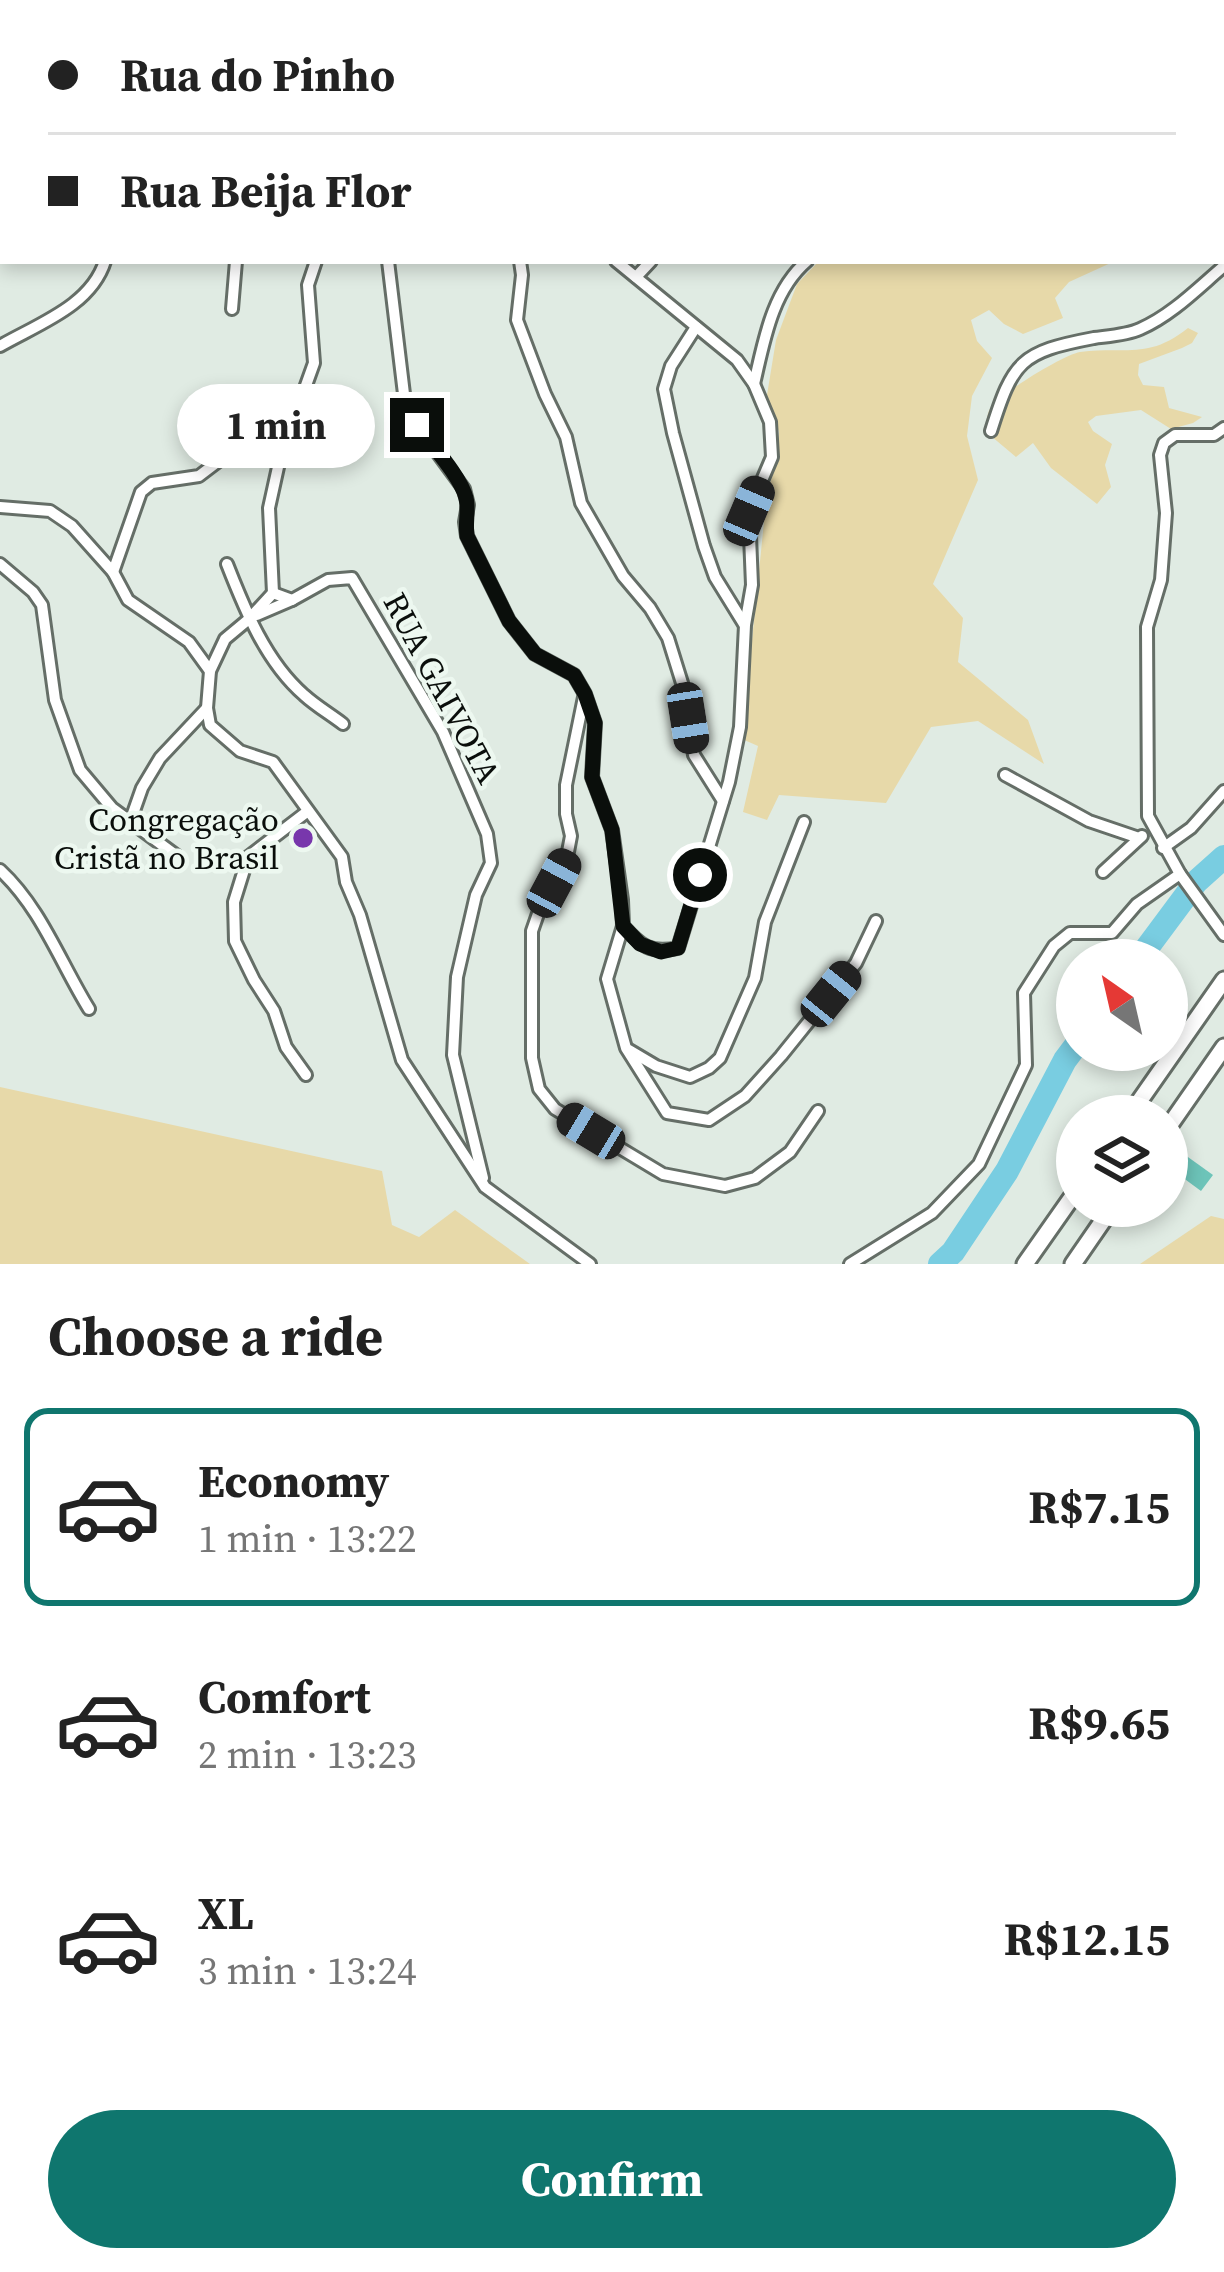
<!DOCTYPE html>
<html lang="en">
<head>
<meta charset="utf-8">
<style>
  :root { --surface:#fff; --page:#f6f6f6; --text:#222; --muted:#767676; --line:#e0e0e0; --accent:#0f766e }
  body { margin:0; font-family:"Source Serif 4",serif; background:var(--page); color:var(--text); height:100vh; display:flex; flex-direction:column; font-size:45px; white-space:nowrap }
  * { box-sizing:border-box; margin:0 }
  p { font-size:39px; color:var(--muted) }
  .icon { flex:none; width:66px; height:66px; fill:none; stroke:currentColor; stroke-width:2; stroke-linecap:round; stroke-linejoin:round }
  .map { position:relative; height:1264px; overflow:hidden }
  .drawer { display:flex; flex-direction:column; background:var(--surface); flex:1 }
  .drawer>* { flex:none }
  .hud { position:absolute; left:0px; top:0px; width:1224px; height:264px; box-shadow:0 6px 18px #0003; display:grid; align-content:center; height:264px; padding:0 48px; background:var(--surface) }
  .needle { width:78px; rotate:326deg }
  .buttons { position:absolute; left:1056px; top:939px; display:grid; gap:24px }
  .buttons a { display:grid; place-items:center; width:132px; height:132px; border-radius:50%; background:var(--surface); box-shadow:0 6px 18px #0003; font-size:60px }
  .end { position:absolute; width:54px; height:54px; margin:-27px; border:15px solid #0a0e0b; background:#fff; box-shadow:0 0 0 6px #fff }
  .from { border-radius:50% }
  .bubble { position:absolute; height:84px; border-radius:42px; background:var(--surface); box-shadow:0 6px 18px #0003; font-size:39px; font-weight:700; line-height:84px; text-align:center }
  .car { position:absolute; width:36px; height:72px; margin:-36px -18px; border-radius:15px; box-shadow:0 0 9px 3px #0007; background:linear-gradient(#222 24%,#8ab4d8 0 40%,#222 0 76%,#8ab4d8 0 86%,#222 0) }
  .hud b { display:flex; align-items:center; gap:42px; height:114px; font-size:45px }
  .hud b+b { border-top:3px solid var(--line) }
  .hud i { width:30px; height:30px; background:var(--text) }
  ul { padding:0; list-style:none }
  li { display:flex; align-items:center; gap:36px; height:198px; margin:0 24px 18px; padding:0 24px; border:6px solid transparent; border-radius:24px }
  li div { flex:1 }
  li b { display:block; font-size:45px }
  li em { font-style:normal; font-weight:700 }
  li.active { border-color:var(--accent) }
  li>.icon { width:108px; height:108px; stroke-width:1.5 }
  h2 { padding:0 48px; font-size:54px; line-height:144px }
  .action { display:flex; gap:24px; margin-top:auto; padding:24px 48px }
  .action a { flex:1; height:138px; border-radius:72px; background:var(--accent); color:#fff; font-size:48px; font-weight:700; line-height:138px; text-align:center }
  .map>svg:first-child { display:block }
  .green { fill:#e7d9a9 }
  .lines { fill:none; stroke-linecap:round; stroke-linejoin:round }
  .river { stroke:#79cde1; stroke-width:24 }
  .building { fill:#6dc4b9 }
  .minor-casing { stroke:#656e67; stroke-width:16 }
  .tertiary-casing { stroke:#656e67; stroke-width:20 }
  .secondary-casing { stroke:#656e67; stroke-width:21 }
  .minor { stroke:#fff; stroke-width:10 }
  .tertiary { stroke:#fff; stroke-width:14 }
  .secondary { stroke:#fff; stroke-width:15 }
  .route { stroke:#0a0e0b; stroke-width:15 }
  .poi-dot { fill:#7837ac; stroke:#edf8f0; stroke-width:4.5 }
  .labels { text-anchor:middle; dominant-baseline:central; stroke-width:9; stroke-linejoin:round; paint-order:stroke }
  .street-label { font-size:33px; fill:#0a0e0b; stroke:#edf8f0 }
  .poi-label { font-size:33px; fill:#0a0e0b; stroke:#edf8f0; text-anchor:end }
</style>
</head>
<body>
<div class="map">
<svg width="1224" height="1264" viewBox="0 0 1224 1264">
  <rect width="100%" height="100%" fill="#e0ebe3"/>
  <!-- green -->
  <g class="green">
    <path d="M0 0H542L536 3H3V196L0 198Z"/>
    <path d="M819 261H1115L1069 282 1055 298 1063 318 1023 334 1004 324 989 310 971 320 977 341 992 358 972 396 967 436 978 480 933 584 963 618 958 662 1028 720 1044 764 978 721 931 727 886 803 779 795 767 820 743 812 758 746 742 739 767 492 777 462 779 432 767 395 776 340 797 284Z"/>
    <path d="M1188 328 1198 333 1192 343 1182 348 1139 364 1138 375 1143 385 1164 387 1169 408 1202 417 1193 423 1171 429 1141 410 1096 416 1088 422 1093 431 1112 444 1105 465 1111 487 1097 504 1051 468 1033 443 1016 457 991 436 986 426C987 419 987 413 991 407 1000 394 1063 355 1080 352 1126 346 1148 360 1188 328Z"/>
    <path d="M0 1087 382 1171 392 1225 419 1237 455 1210 530 1264H0Z"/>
    <path d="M1211 1216 1224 1219V1264H1140Z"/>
  </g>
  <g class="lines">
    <!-- river -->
    <g class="river">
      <path d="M1138 960 1196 882 1224 857"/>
      <path d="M940 1264 953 1252 1007 1171 1065 1060 1077 1044"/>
    </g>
  </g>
  <!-- building -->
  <path class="building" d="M1167 1142 1213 1175 1201 1191 1167 1166Z"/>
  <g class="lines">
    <!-- minor casing -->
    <g class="minor-casing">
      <g id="minor">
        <path d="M1039 0 1046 3"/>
        <path d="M388 261 404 394 417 425 464 489 468 505 465 522 467 536 509 621 535 654 574 675 585 694 595 723 592 777 612 830 622 900 623 926 607 979 626 1048 667 1113 709 1120 745 1096 781 1056 856 963 876 921"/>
        <path d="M520 261 522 275 517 320 545 394 566 437 581 503 623 576 650 608 668 638 682 683 694 755 723 801"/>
        <path d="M616 261 737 360 754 384 770 422 772 457 749 511 752 585 745 625 740 727 729 782 678 948C650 954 641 946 623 926"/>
        <path d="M636 277 651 261"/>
        <path d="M232 309 236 261"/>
        <path d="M696 327 671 366 664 389 673 433 704 546 715 577 744 624"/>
        <path d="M0 346C38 324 91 306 105 261"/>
        <path d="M754 384C764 341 772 291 807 261"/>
        <path d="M1224 428 1214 435H1175L1164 443 1160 455 1166 513 1161 580 1147 627 1148 816 1180 874 1224 935"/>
        <path d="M991 431C1013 361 1020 352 1094 338 1109 336 1127 335 1140 329 1172 315 1198 288 1224 266"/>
        <path d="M0 507 50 511 72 526 113 572 128 600 189 642 210 671"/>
        <path d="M0 564 33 592 42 605 55 700 80 770 112 808 177 856"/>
        <path d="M227 564C245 610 266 662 304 695 316 706 330 714 343 724"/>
        <path d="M113 572 141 492 152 483 199 476 241 444 285 443"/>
        <path d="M273 593 249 619 225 639 210 671 207 708 210 725 240 751 273 762 342 857 346 882 360 915 402 1060 485 1187 590 1264"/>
        <path d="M273 593 292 600 328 580 352 578 443 732 487 834 491 863 476 895 457 977 453 1055 483 1178"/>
        <path d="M273 593 269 508 280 458 314 363 308 285 316 261"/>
        <path d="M257 615 292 600"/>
        <path d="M584 697 566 785V814L571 836 567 857 540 908 532 931V1058L539 1089 555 1109 663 1174 725 1186 755 1178 790 1152 818 1111"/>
        <path d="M1005 775 1089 821 1139 838"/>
        <path d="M130 822 142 788 160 758 207 708"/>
        <path d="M1163 848 1191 828 1224 791"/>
        <path d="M0 870C41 908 60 962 89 1009"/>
        <path d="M1103 872 1142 836"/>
        <path d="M629 1050 656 1066 690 1077 709 1068 720 1058 755 978 765 922 804 822"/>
        <path d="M306 1075 286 1047 274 1011 254 980 235 941 234 902 248 857 308 811"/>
        <path d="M850 1264 932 1213 979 1164 1026 1065 1024 993 1054 946 1070 933H1112L1137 904 1180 874"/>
      </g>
    </g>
    <!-- tertiary casing -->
    <g class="tertiary-casing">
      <g id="tertiary">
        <path d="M566 3 569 0"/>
        <path d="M0 209 3 208"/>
      </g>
    </g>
    <!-- secondary casing -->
    <g class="secondary-casing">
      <g id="secondary">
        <path d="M1129 1116 1224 980"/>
        <path d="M1167 1129 1224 1047"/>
        <path d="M1025 1264 1077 1190"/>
        <path d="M1073 1264 1113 1206"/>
      </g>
    </g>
    <!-- minor -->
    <use href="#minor" class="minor"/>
    <!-- tertiary -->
    <use href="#tertiary" class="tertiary"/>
    <!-- secondary -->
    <use href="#secondary" class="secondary"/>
  </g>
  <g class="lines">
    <!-- route -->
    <path class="route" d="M417 425C431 445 460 475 466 498 469 510 465 522 467 536L509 621 535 654 574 675 585 694 595 723 592 777 612 830 623 926 640 944 661 952 678 948 700 875"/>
  </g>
  <!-- markers -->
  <circle class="poi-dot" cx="303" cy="838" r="12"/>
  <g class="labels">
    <!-- street labels -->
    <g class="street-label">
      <text transform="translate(442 688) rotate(62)">RUA GAIVOTA</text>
    </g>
    <!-- poi labels -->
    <g class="poi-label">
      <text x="279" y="819">Congregação<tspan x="279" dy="38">Cristã no Brasil</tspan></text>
    </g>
  </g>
</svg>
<div class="buttons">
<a><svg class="needle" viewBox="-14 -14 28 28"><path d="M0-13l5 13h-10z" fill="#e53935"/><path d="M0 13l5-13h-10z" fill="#767676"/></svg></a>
<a><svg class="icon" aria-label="layers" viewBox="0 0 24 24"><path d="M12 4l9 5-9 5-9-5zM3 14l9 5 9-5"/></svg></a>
</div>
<i class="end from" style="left:700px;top:875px"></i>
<i class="end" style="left:417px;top:425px"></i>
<div class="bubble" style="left:177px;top:384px;width:198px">1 min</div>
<i class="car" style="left:749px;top:511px;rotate:23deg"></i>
<i class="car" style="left:688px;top:718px;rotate:171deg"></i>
<i class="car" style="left:554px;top:883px;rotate:28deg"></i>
<i class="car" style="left:831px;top:994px;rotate:39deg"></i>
<i class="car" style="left:591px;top:1131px;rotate:301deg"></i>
<div class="hud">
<b><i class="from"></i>Rua do Pinho</b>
<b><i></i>Rua Beija Flor</b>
</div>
</div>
<section class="drawer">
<h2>Choose a ride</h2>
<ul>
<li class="active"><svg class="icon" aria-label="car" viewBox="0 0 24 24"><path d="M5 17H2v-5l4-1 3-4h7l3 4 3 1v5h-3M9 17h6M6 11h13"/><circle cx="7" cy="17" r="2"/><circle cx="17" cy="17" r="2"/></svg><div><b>Economy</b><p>1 min · 13:22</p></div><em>R$7.15</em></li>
<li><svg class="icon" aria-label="car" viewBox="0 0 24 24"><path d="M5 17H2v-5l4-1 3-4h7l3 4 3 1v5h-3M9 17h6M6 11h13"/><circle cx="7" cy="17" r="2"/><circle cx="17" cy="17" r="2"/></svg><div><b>Comfort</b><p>2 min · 13:23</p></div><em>R$9.65</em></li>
<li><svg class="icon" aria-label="car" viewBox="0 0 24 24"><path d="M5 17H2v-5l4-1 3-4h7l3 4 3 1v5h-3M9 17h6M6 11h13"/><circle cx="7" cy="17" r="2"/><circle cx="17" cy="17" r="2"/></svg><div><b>XL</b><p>3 min · 13:24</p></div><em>R$12.15</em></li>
</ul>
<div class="action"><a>Confirm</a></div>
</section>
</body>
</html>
